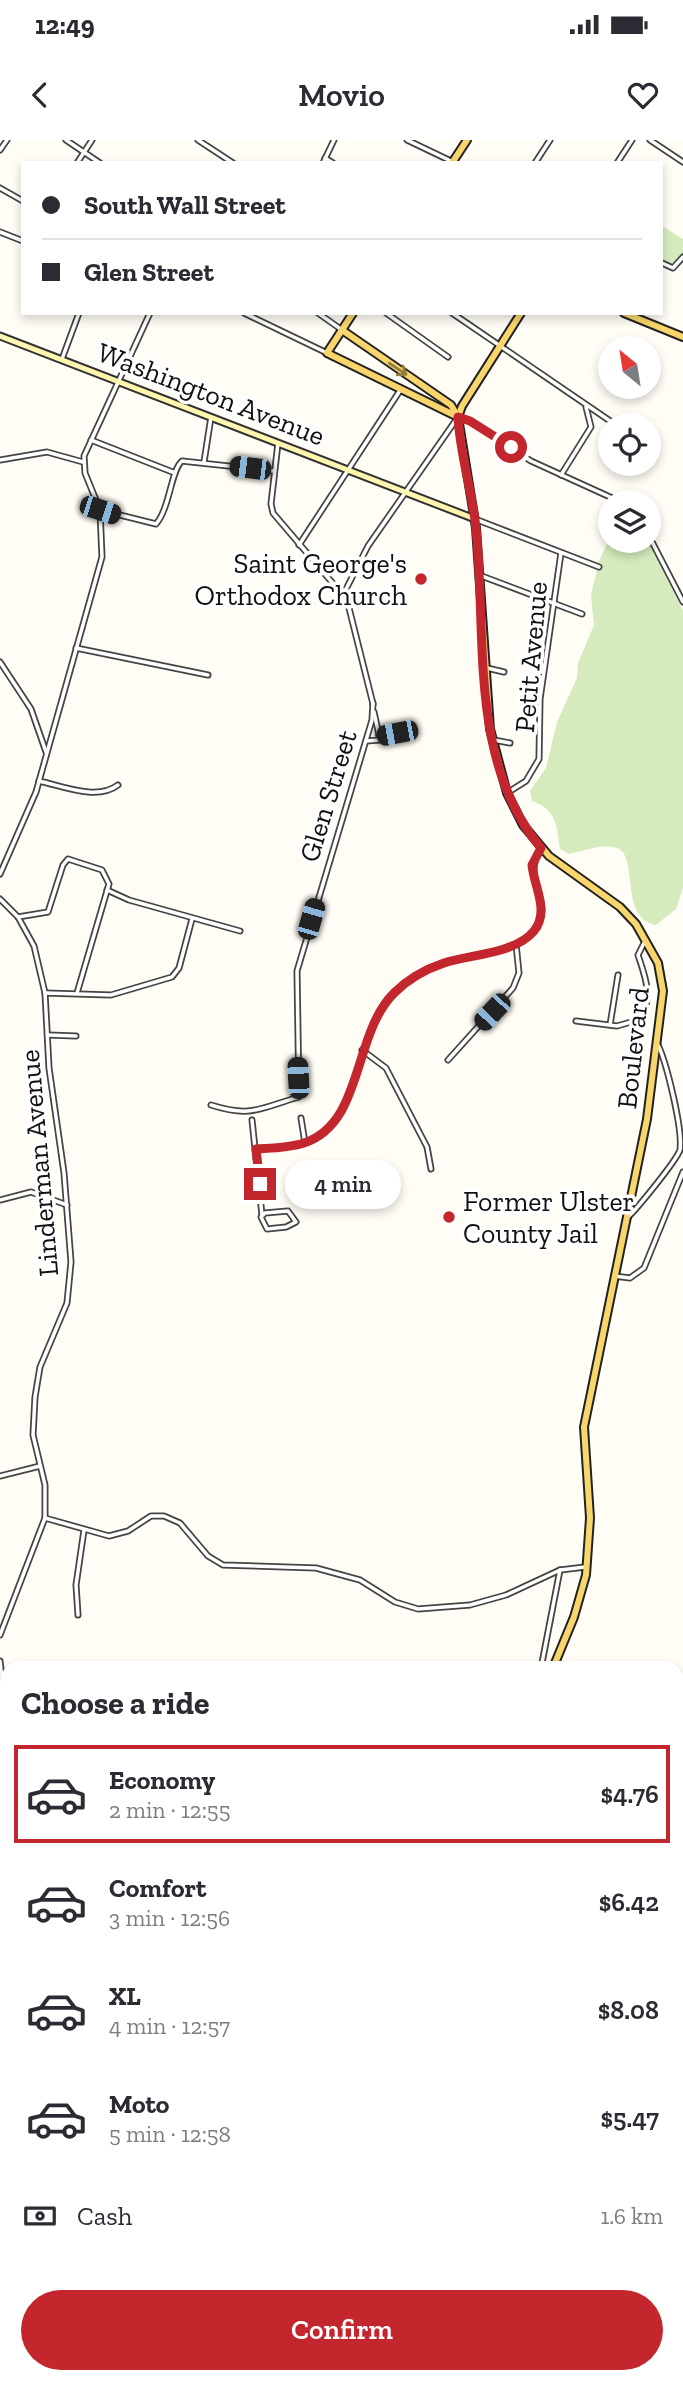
<!DOCTYPE html>
<html lang="en">
<head>
<meta charset="utf-8">
<style>
  :root { --surface:#fff; --page:#f7f7f7; --text:#2b2b33; --muted:#7c7c81; --line:#e1e1e2; --accent:#c4262e }
  body { margin:0; font-family:"Zilla Slab",serif; background:var(--page); color:var(--text); height:100vh; display:flex; flex-direction:column; font-size:26px; white-space:nowrap }
  * { box-sizing:border-box; margin:0 }
  p { font-size:23px; color:var(--muted) }
  .icon { flex:none; width:38px; height:38px; fill:none; stroke:currentColor; stroke-width:2; stroke-linecap:round; stroke-linejoin:round }
  .map { position:relative; flex:1; overflow:hidden }
  .panel { position:absolute; left:0px; top:1521px; width:684px; height:723px; display:flex; flex-direction:column; background:var(--surface); border-radius:21px 21px 0 0; box-shadow:0 4px 10px #0003 }
  .panel>* { flex:none }
  .guide { position:absolute; left:21px; top:21px; width:642px; height:154px; border-radius:0px; box-shadow:0 4px 10px #0003; display:grid; align-content:center; height:154px; padding:0 21px; background:var(--surface) }
  .needle { width:46px; rotate:330deg }
  .tools { position:absolute; left:598px; top:196px; display:grid; gap:14px }
  .tools a { display:grid; place-items:center; width:63px; height:63px; border-radius:50%; background:var(--surface); box-shadow:0 4px 10px #0003; font-size:35px }
  .end { position:absolute; width:32px; height:32px; margin:-16px; border:9px solid #c4262e; background:#fff; box-shadow:0 0 0 4px #fff }
  .from { border-radius:50% }
  .bubble { position:absolute; height:49px; border-radius:24px; background:var(--surface); box-shadow:0 4px 10px #0003; font-size:23px; font-weight:600; line-height:49px; text-align:center }
  .car { position:absolute; width:21px; height:42px; margin:-21px -10px; border-radius:9px; box-shadow:0 0 5px 2px #0007; background:linear-gradient(#222 24%,#8ab4d8 0 40%,#222 0 76%,#8ab4d8 0 86%,#222 0) }
  .guide b { display:flex; align-items:center; gap:24px; height:66px; font-size:26px }
  .guide b+b { border-top:2px solid var(--line) }
  .guide i { width:18px; height:18px; background:var(--text) }
  ul { padding:0; list-style:none }
  li { display:flex; align-items:center; gap:21px; height:98px; margin:0 14px 10px; padding:0 7px; border:4px solid transparent; border-radius:0px }
  li div { flex:1 }
  li b { display:block; font-size:26px }
  li em { font-style:normal; font-weight:600 }
  li.on { border-color:var(--accent) }
  li>.icon { width:63px; height:63px; stroke-width:1.5 }
  h2 { padding:0 21px; font-size:32px; line-height:84px }
  .pay { display:flex; align-items:center; gap:18px; height:77px; padding:0 21px; font-size:26px }
  .pay p { margin-inline-start:auto }
  .action { display:flex; gap:14px; margin-top:auto; padding:14px 21px }
  .action a { flex:1; height:80px; border-radius:42px; background:var(--accent); color:#fff; font-size:28px; font-weight:600; line-height:80px; text-align:center }
  .status { display:flex; justify-content:space-between; align-items:center; height:49px; padding:0 35px; background:var(--surface); direction:ltr }
  .status svg { height:19px; fill:currentColor }
  header { display:flex; justify-content:space-between; align-items:center; height:91px; padding:0 21px; background:var(--surface); font-size:32px; font-weight:600 }
  .map>svg:first-child { display:block }
  .green { fill:#d5ebbd }
  .lines { fill:none; stroke-linecap:round; stroke-linejoin:round }
  .street-casing { stroke:#444; stroke-width:7 }
  .secondary-casing { stroke:#333; stroke-width:9 }
  .primary-casing { stroke:#222; stroke-width:10 }
  .street { stroke:#fff; stroke-width:3.5 }
  .secondary { stroke:#fff6b0; stroke-width:5 }
  .primary { stroke:#f9d66b; stroke-width:6 }
  .oneway { stroke:#917d42 }
  .route { stroke:#c4262e; stroke-width:9 }
  .poi-dot { fill:#c4262e; stroke:#fff; stroke-width:2.5 }
  .labels { text-anchor:middle; dominant-baseline:central; stroke-width:7; stroke-linejoin:round; paint-order:stroke }
  .street-label { font-size:28px; fill:#111; stroke:#fff }
  .poi-label { font-size:28px; fill:#111; stroke:#fff; text-anchor:end }
</style>
</head>
<body>
<div class="status"><b>12:49</b><svg viewBox="0 0 49 12"><path d="M0 12V9h3v3zM5 12V6h3v6zM10 12V3h3v9zM15 12V0h3v12zM26 1h20v11H26zM47 4h2v5h-2z"/></svg></div>
<header><svg class="icon" aria-label="back" viewBox="0 0 24 24"><path d="M15 5l-7 7 7 7"/></svg>Movio<svg class="icon" aria-label="heart" viewBox="0 0 24 24"><path d="M12 20l-8-8c-3-5 5-10 8-4 3-6 11-1 8 4z"/></svg></header>
<div class="map">
<svg width="683" height="2242" viewBox="0 0 683 2242">
  <rect width="100%" height="100%" fill="#fffdf5"/>
  <!-- green -->
  <g class="green">
    <path d="M662 86 683 99V113L674 124 662 120Z"/>
    <path d="M611 395V401H648L683 471V748L676 769 656 785C618 778 640 717 617 708 603 703 583 711 569 714L560 709C557 688 557 669 532 661L530 651 546 628 557 582 577 538 578 523 594 485 591 455 599 421Z"/>
  </g>
  <g class="lines">
    <!-- street casing -->
    <g class="street-casing">
      <g id="street">
        <path d="M66 0 100 23"/>
        <path d="M198 0 233 23"/>
        <path d="M407 0 453 22"/>
        <path d="M650 0 683 22"/>
        <path d="M0 10 7 0"/>
        <path d="M325 18 333 23"/>
        <path d="M77 23 92 0"/>
        <path d="M323 23 334 0"/>
        <path d="M535 23 550 0"/>
        <path d="M617 23 632 0"/>
        <path d="M0 48 23 61"/>
        <path d="M0 92 23 101"/>
        <path d="M662 123 673 128 683 117"/>
        <path d="M244 173 327 213"/>
        <path d="M318 173 342 190"/>
        <path d="M386 173 448 217"/>
        <path d="M452 173 616 285"/>
        <path d="M62 219 79 173"/>
        <path d="M91 300 175 333"/>
        <path d="M278 303 271 364 273 373 347 460 373 564"/>
        <path d="M0 320 47 312 83 322"/>
        <path d="M204 322 211 277"/>
        <path d="M561 335 591 287 586 267"/>
        <path d="M100 370 156 384C170 368 171 330 182 321L274 331"/>
        <path d="M475 379 599 427"/>
        <path d="M649 396 683 462"/>
        <path d="M299 405 401 249"/>
        <path d="M479 435 582 474"/>
        <path d="M343 455 368 406 458 277 470 281 531 321 621 362"/>
        <path d="M76 508 208 535"/>
        <path d="M0 522 31 569 46 612"/>
        <path d="M487 528 504 532"/>
        <path d="M379 596 400 592 413 595"/>
        <path d="M494 600 510 603"/>
        <path d="M366 601 380 600 374 572"/>
        <path d="M39 641C63 646 97 661 118 645"/>
        <path d="M507 653 526 641 539 619 540 559 561 413"/>
        <path d="M0 734 36 652 102 417 100 370 85 333 84 316 150 173"/>
        <path d="M107 750 129 760 240 791"/>
        <path d="M0 759 18 777 34 806 45 853 49 928 64 1033 71 1122 67 1163 40 1227 35 1257 33 1295 45 1345V1378L0 1495"/>
        <path d="M18 777 48 772 63 725 68 719 102 730 109 744 77 853"/>
        <path d="M45 853 111 855 172 837 179 828 192 779"/>
        <path d="M576 881 617 886 638 880C655 860 645 836 638 815L645 801"/>
        <path d="M610 885 618 835"/>
        <path d="M48 895 76 896"/>
        <path d="M362 910 386 928 427 1007 431 1029"/>
        <path d="M448 920 513 848 519 833 516 804"/>
        <path d="M211 965C252 978 260 968 299 957L297 831 372 580 373 563"/>
        <path d="M301 978 305 1003"/>
        <path d="M252 980 262 1075"/>
        <path d="M256 1009C272 1008 289 1008 304 1003 363 983 352 896 394 854 407 840 425 829 443 823 471 813 518 815 536 788 555 761 520 740 541 708"/>
        <path d="M0 1060 31 1052 67 1065"/>
        <path d="M288 1071 296 1082 286 1087 267 1089 261 1077 265 1073Z"/>
        <path d="M627 1078C637 1069 676 1021 680 1010 683 990 667 924 658 905"/>
        <path d="M614 1136 630 1138 644 1128 683 1032"/>
        <path d="M0 1336 40 1326"/>
        <path d="M45 1378 109 1396 128 1391 151 1376H164L180 1383 208 1416 223 1425 316 1428 360 1440 395 1462 418 1469 470 1465 506 1455 560 1430 585 1427"/>
        <path d="M78 1475 76 1445 84 1390"/>
        <path d="M0 1521 7 1583"/>
        <path d="M541 1528 560 1430"/>
        <path d="M0 2055 7 2053"/>
        <path d="M677 2077 683 2070"/>
        <path d="M485 2236 486 2242"/>
      </g>
    </g>
    <!-- secondary casing -->
    <g class="secondary-casing">
      <path id="secondary" d="M0 196 475 379"/>
    </g>
    <!-- primary casing -->
    <g class="primary-casing">
      <g id="primary">
        <path d="M452 23 467 0"/>
        <path d="M353 173 327 213 458 277"/>
        <path d="M521 173 462 266 458 277 476 388 490 589 507 653 523 685 549 716 620 767 636 784 658 823 663 851 647 979 584 1287 590 1378 586 1435 574 1477 553 1528"/>
        <path d="M624 173 683 197"/>
        <path d="M342 190 451 265 458 277"/>
        <path d="M554 2236 555 2242"/>
      </g>
    </g>
    <!-- street -->
    <use href="#street" class="street"/>
    <!-- secondary -->
    <use href="#secondary" class="secondary"/>
    <!-- primary -->
    <use href="#primary" class="primary"/>
  </g>
  <!-- one-way arrows -->
  <defs><path id="oneway-shaft" d="M-6 0H5M1.5-3L5.5 0L1.5 3" fill="none" stroke-width="1.6" stroke-linecap="round" stroke-linejoin="round" transform="scale(1.75)"/></defs>
  <use class="oneway" href="#oneway-shaft" transform="translate(398 229) rotate(34)"/>
  <g class="lines">
    <!-- route -->
    <path class="route" d="M260 1044 256 1009C272 1008 289 1008 304 1003 364 983 352 895 394 853 408 839 426 829 444 823 471 814 515 814 534 791 550 771 534 747 532 725L541 708C468 621 487 495 476 388 472 351 460 315 458 277L470 281 511 307"/>
  </g>
  <!-- markers -->
  <g class="poi-dot">
    <circle cx="421" cy="439" r="7"/>
    <circle cx="449" cy="1077" r="7"/>
  </g>
  <g class="labels">
    <!-- street labels -->
    <g class="street-label">
      <text transform="translate(211 254) rotate(21)">Washington Avenue</text>
      <text transform="translate(531 517) rotate(-85)">Petit Avenue</text>
      <text transform="translate(328 656) rotate(-73)">Glen Street</text>
      <text transform="translate(633 908) rotate(-84)">Boulevard</text>
      <text transform="translate(39 1023) rotate(-95)">Linderman Avenue</text>
    </g>
    <!-- poi labels -->
    <g class="poi-label">
      <text x="407" y="423">Saint George's<tspan x="407" dy="32">Orthodox Church</tspan></text>
      <text x="463" y="1061" text-anchor="start">Former Ulster<tspan x="463" dy="32">County Jail</tspan></text>
    </g>
  </g>
</svg>
<div class="tools">
<a><svg class="needle" viewBox="-14 -14 28 28"><path d="M0-13l5 13h-10z" fill="#e53935"/><path d="M0 13l5-13h-10z" fill="#7c7c81"/></svg></a>
<a><svg class="icon" aria-label="locate" viewBox="0 0 24 24"><circle cx="12" cy="12" r="6"/><path d="M12 2v4M12 18v4M2 12h4M18 12h4"/></svg></a>
<a><svg class="icon" aria-label="layers" viewBox="0 0 24 24"><path d="M12 4l9 5-9 5-9-5zM3 14l9 5 9-5"/></svg></a>
</div>
<i class="end from" style="left:511px;top:307px"></i>
<i class="end" style="left:260px;top:1044px"></i>
<div class="bubble" style="left:285px;top:1020px;width:116px">4 min</div>
<i class="car" style="left:250px;top:328px;rotate:277deg"></i>
<i class="car" style="left:100px;top:370px;rotate:108deg"></i>
<i class="car" style="left:397px;top:593px;rotate:259deg"></i>
<i class="car" style="left:311px;top:779px;rotate:16deg"></i>
<i class="car" style="left:492px;top:872px;rotate:223deg"></i>
<i class="car" style="left:298px;top:938px;rotate:357deg"></i>
<div class="guide">
<b><i class="from"></i>South Wall Street</b>
<b><i></i>Glen Street</b>
</div>
<section class="panel">
<h2>Choose a ride</h2>
<ul>
<li class="on"><svg class="icon" aria-label="car" viewBox="0 0 24 24"><path d="M5 17H2v-5l4-1 3-4h7l3 4 3 1v5h-3M9 17h6M6 11h13"/><circle cx="7" cy="17" r="2"/><circle cx="17" cy="17" r="2"/></svg><div><b>Economy</b><p>2 min · 12:55</p></div><em>$4.76</em></li>
<li><svg class="icon" aria-label="car" viewBox="0 0 24 24"><path d="M5 17H2v-5l4-1 3-4h7l3 4 3 1v5h-3M9 17h6M6 11h13"/><circle cx="7" cy="17" r="2"/><circle cx="17" cy="17" r="2"/></svg><div><b>Comfort</b><p>3 min · 12:56</p></div><em>$6.42</em></li>
<li><svg class="icon" aria-label="car" viewBox="0 0 24 24"><path d="M5 17H2v-5l4-1 3-4h7l3 4 3 1v5h-3M9 17h6M6 11h13"/><circle cx="7" cy="17" r="2"/><circle cx="17" cy="17" r="2"/></svg><div><b>XL</b><p>4 min · 12:57</p></div><em>$8.08</em></li>
<li><svg class="icon" aria-label="car" viewBox="0 0 24 24"><path d="M5 17H2v-5l4-1 3-4h7l3 4 3 1v5h-3M9 17h6M6 11h13"/><circle cx="7" cy="17" r="2"/><circle cx="17" cy="17" r="2"/></svg><div><b>Moto</b><p>5 min · 12:58</p></div><em>$5.47</em></li>
</ul>
<div class="pay"><svg class="icon" aria-label="cash" viewBox="0 0 24 24"><path d="M3 7h18v10H3z"/><circle cx="12" cy="12" r="2"/></svg>Cash<p>1.6 km</p></div>
<div class="action"><a>Confirm</a></div>
</section>
</div>
</body>
</html>
